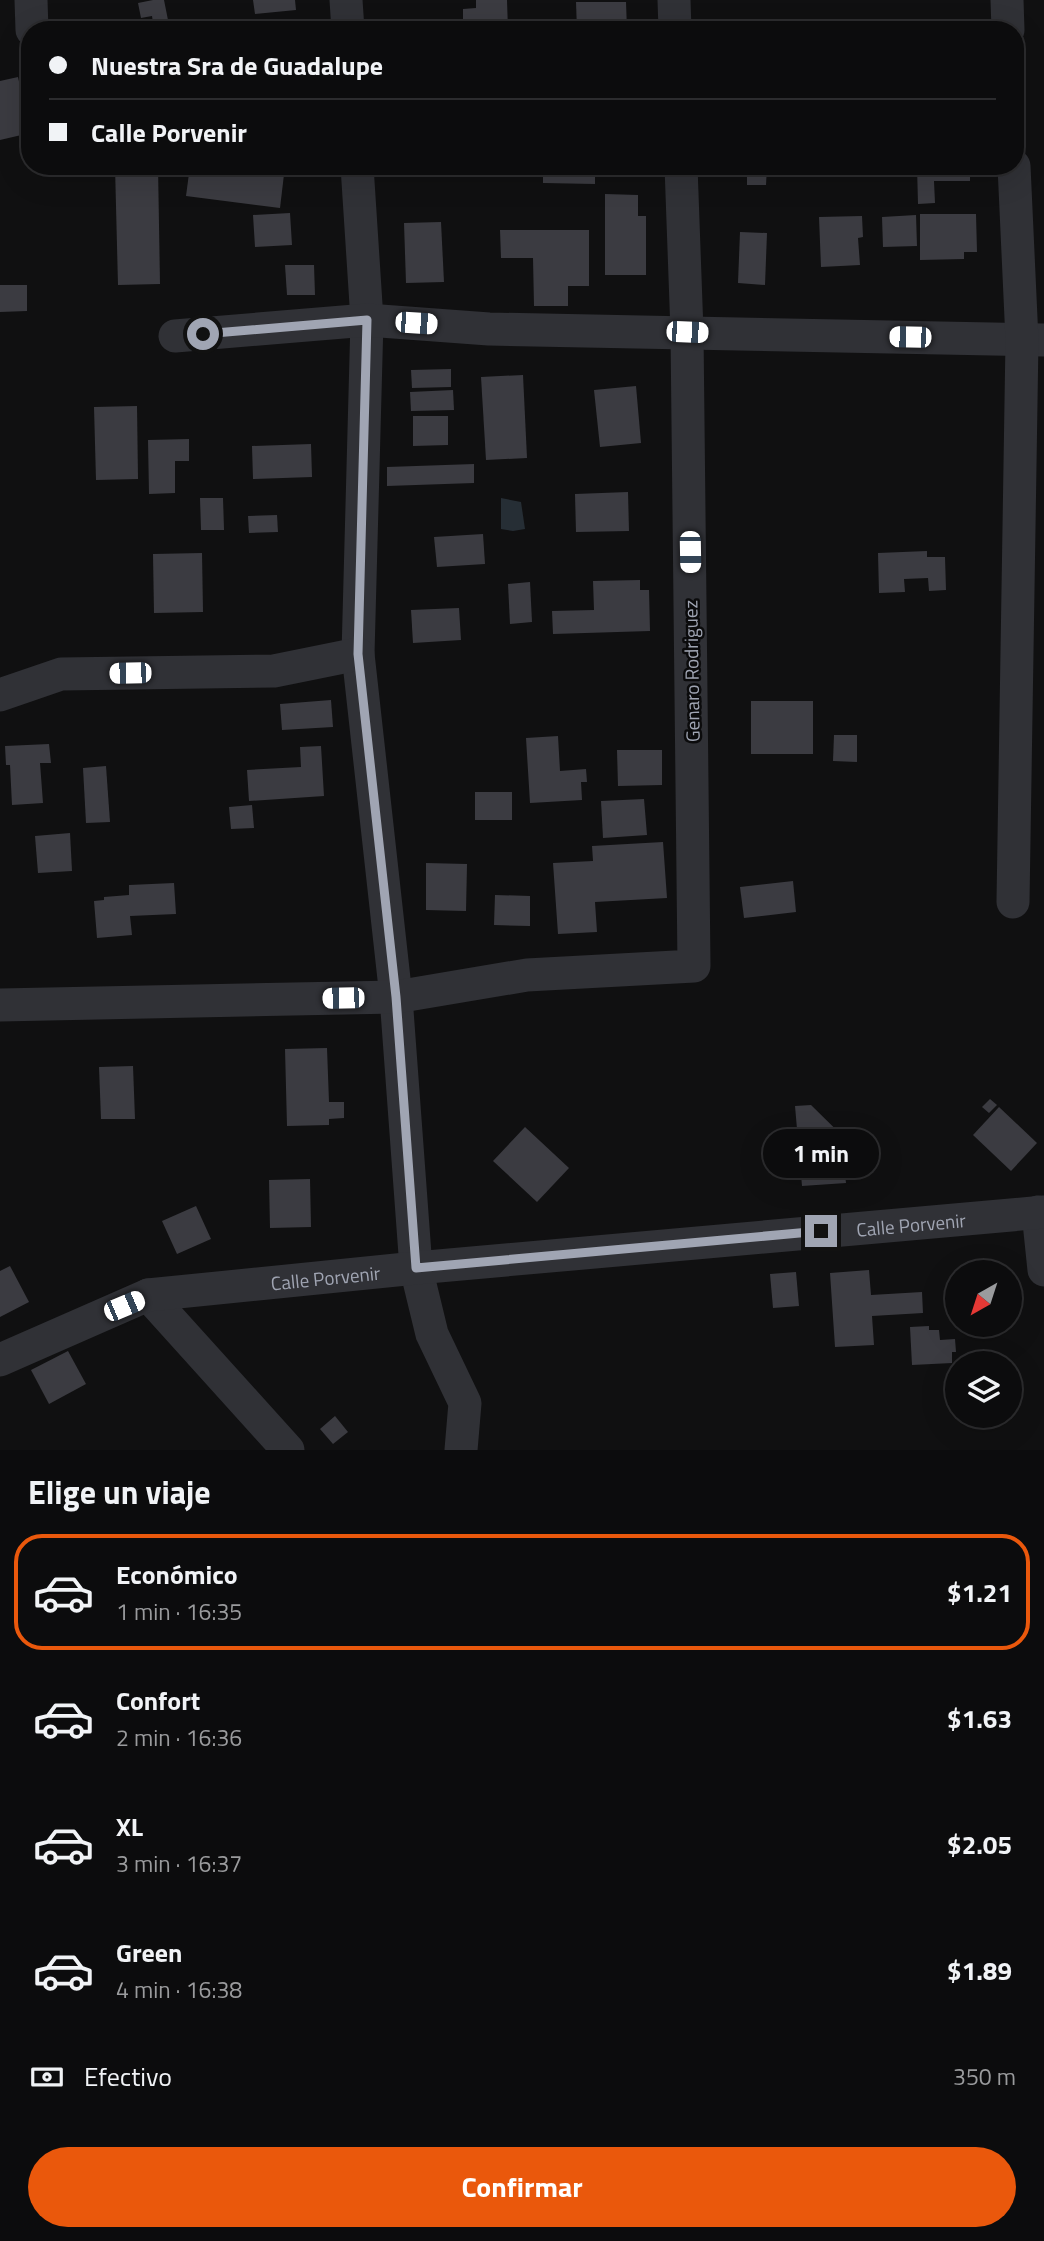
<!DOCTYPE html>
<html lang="es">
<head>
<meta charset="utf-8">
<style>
  :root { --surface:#0c0c0d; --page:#1a1a1b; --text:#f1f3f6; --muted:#9a9b9d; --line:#2c2c2e; --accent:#ea580c }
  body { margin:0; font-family:"Titillium Web",sans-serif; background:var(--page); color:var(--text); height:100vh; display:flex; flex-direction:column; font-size:26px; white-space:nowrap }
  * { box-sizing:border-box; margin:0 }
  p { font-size:23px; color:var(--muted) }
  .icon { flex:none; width:38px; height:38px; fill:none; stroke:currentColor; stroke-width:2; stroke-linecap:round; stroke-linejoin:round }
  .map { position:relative; height:1450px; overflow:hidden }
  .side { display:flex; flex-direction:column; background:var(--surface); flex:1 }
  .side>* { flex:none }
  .banner { position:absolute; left:21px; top:21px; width:1003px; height:154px; border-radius:28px; box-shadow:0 7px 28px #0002,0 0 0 2px var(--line); display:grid; align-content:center; height:154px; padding:0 28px; background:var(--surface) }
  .needle { width:46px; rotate:219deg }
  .controls { position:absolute; left:945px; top:1260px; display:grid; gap:14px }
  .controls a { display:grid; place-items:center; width:77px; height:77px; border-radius:50%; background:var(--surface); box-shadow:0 7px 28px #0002,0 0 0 2px var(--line); font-size:35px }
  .end { position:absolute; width:32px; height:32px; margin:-16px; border:9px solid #a0a5b3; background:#111; box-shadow:0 0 0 4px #111 }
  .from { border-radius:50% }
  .bubble { position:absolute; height:49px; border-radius:24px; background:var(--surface); box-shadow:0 7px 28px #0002,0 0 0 2px var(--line); font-size:23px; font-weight:700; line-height:49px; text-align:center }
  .car { position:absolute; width:21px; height:42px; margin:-21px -10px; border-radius:9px; box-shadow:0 0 5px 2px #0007; background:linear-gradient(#fff 24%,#345 0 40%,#fff 0 76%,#345 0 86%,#fff 0) }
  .banner b { display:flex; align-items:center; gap:24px; height:66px; font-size:26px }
  .banner b+b { border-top:2px solid var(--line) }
  .banner i { width:18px; height:18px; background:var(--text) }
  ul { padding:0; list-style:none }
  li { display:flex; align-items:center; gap:21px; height:116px; margin:0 14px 10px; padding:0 14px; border:4px solid transparent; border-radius:28px }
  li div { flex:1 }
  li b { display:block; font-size:26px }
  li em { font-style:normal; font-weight:700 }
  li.selected { border-color:var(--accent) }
  li>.icon { width:63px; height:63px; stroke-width:1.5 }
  h2 { padding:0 28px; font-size:32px; line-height:84px }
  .pay { display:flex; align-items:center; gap:18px; height:77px; padding:0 28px; font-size:26px }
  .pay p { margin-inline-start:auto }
  .cta { display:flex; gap:14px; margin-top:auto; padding:14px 28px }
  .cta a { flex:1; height:80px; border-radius:42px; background:var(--accent); color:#fff; font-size:28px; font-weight:700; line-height:80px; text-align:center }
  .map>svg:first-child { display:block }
  .water { fill:#262e35 }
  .building { fill:#3b3b41 }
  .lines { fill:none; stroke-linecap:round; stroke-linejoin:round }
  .minor { stroke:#303136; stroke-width:33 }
  .route { stroke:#a0a5b3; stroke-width:9 }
  .labels { text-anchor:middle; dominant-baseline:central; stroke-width:5; stroke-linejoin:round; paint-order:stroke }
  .street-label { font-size:19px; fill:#a0a5b3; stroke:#0b0b0c }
</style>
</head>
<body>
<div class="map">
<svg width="1044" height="1450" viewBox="0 0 1044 1450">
  <rect width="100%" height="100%" fill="#101011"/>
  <!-- water -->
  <path class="water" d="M501 498 521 502 525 529 513 531 501 529Z"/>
  <!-- building -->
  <g class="building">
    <path d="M153 0H164L168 20 153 23 152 16 141 18 138 3Z"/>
    <path d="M253 0H295L296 10 255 14Z"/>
    <path d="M476 0H507L508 30H463V9L476 8Z"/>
    <path d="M576 2H626L627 30H577Z"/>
    <path d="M111 24 112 30H82V28Z"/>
    <path d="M18 77 30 133 0 140V81Z"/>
    <path d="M115 166H158L160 284 118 285Z"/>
    <path d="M190 166H285L280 208 186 196Z"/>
    <path d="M543 166H595V184L543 183Z"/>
    <path d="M747 166H767L766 185H747Z"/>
    <path d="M917 166H970V181H934L935 203 918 204Z"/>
    <path d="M605 194 638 195V216H646V275H605Z"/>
    <path d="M290 213 292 245 255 247 253 215Z"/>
    <path d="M920 214H976L977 252H964V259L920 260Z"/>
    <path d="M916 215 917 246 883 247 882 217Z"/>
    <path d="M862 216 863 237 858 238 860 265 821 267 819 217Z"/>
    <path d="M441 222 444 282 406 283 404 223Z"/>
    <path d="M500 230H589V286H568V306H534L533 258H501Z"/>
    <path d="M740 232 767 233 765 285 738 283Z"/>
    <path d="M285 265H314L315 295H287Z"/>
    <path d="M0 285H27V311L0 312Z"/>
    <path d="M451 369V387L412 388 411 370Z"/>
    <path d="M523 375 527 458 486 460 481 377Z"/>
    <path d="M636 386 641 443 600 447 594 390Z"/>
    <path d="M453 390 454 410 411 411 410 392Z"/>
    <path d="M137 406 138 479 96 480 94 407Z"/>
    <path d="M413 416H448V445L413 446Z"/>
    <path d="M189 439V461H175V493L149 494 148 440Z"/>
    <path d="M311 444 312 477 253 479 252 446Z"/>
    <path d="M474 464V483L387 486V467Z"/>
    <path d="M628 492 629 531 576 532 575 494Z"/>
    <path d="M200 498H223L224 530H201Z"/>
    <path d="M277 515 278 532 249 533 248 516Z"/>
    <path d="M483 534 485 564 437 567 434 537Z"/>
    <path d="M927 551V557H945L946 590 929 591 928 578 904 579 905 592 879 593 878 553Z"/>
    <path d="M202 553 203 612 154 613 153 554Z"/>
    <path d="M640 580V590H649L650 631 553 634 552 611 594 610 593 581Z"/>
    <path d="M530 582 532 622 510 624 508 584Z"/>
    <path d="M459 608 461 640 413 643 411 610Z"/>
    <path d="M331 700 333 727 282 730 280 704Z"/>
    <rect x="751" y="701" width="62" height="53"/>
    <path d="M834 735H857V762L833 761Z"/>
    <path d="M558 736 560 771 586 769 587 782H581L582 800 530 803 526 738Z"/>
    <path d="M49 744 51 763H40L43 803 12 805 10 765H6L5 746Z"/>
    <path d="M321 746 324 796 249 801 247 770 301 767 300 747Z"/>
    <path d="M617 750H662V785L618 786Z"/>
    <path d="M106 766 110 822 86 823 83 768Z"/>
    <rect x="475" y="792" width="37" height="28"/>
    <path d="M644 799 647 835 603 838 601 801Z"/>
    <path d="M252 805 254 828 231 829 229 807Z"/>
    <path d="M70 833 72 871 38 873 35 836Z"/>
    <path d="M663 842 667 898 595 902 597 932 558 934 553 863 593 861 592 846Z"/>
    <path d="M426 863 467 864 466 911 426 910Z"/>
    <path d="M793 881 796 912 744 918 740 887Z"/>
    <path d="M174 883 176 914 130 916 132 935 97 938 94 901 104 900V897L129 895V885Z"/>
    <path d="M495 895 530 896V926L494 925Z"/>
    <path d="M327 1048 329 1102H344V1118L329 1119V1125L287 1126 285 1049Z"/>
    <path d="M133 1066 135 1119H101L99 1067Z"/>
    <path d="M990 1099 997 1105 989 1113 982 1107Z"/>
    <path d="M811 1105 872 1165 844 1167 846 1183 802 1186 795 1106Z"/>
    <path d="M999 1107 1037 1143 1011 1171 973 1135Z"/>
    <path d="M525 1127 569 1168 537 1202 493 1161Z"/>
    <path d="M310 1179 311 1227 270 1228 269 1180Z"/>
    <path d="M196 1206 211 1239 177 1254 162 1221Z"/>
    <path d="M10 1266 29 1302 0 1317V1271Z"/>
    <path d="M869 1270 871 1295 922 1292 923 1313 872 1316 874 1345 835 1347 830 1273Z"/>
    <path d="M796 1272 799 1306 773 1308 770 1274Z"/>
    <path d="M929 1326V1330H939L940 1340 955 1339 956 1352H952V1363L912 1365 910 1327Z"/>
    <path d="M68 1351 86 1384 49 1404 31 1370Z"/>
    <path d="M335 1416 348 1432 333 1444 320 1429Z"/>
  </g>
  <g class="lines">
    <!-- minor -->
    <g class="minor">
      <path d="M31 0 32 30"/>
      <path d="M346 0 348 30"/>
      <path d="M674 0 675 30"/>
      <path d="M1007 0 1008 30"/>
      <path d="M357 166 367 320 358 654 396 997 416 1268 432 1334 465 1403 461 1450"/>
      <path d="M175 336 367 320 489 329 1044 340"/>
      <path d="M0 695 61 674 274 671 358 654"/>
      <path d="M1013 902 1022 340 1014 166"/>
      <path d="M0 1005 396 997 527 975 694 966 687 332 681 166"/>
      <path d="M1038 1212 1044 1270"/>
      <path d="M148 1295 288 1450"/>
      <path id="s1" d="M0 1360 148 1295 416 1268 1044 1212"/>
    </g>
  </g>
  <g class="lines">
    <!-- route -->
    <path class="route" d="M203 334 367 320 358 654 396 997 416 1268 821 1231"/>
  </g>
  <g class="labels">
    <!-- street labels -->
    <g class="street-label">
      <text transform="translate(691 671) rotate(-91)">Genaro Rodriguez</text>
      <text stroke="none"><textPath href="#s1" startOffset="928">Calle Porvenir</textPath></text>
      <text stroke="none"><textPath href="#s1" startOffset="340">Calle Porvenir</textPath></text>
    </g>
  </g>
</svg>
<div class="controls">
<a><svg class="needle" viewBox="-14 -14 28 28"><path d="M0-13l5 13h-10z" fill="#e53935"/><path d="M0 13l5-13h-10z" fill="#9a9b9d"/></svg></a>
<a><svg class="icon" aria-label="layers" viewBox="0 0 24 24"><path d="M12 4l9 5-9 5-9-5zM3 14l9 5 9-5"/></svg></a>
</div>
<i class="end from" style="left:203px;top:334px"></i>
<i class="end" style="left:821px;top:1231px"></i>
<div class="bubble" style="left:763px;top:1129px;width:116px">1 min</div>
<i class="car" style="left:416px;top:323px;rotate:94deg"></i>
<i class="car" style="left:687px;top:332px;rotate:92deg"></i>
<i class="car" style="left:910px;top:337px;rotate:271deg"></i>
<i class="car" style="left:690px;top:552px;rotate:179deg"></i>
<i class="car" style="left:130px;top:673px;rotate:269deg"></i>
<i class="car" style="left:343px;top:998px;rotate:269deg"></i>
<i class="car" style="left:124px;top:1306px;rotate:67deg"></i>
<div class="banner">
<b><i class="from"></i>Nuestra Sra de Guadalupe</b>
<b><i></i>Calle Porvenir</b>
</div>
</div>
<section class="side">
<h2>Elige un viaje</h2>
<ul>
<li class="selected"><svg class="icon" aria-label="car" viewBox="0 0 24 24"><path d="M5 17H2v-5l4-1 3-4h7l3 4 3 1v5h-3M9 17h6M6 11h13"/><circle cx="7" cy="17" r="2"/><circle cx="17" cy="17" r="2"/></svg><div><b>Económico</b><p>1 min · 16:35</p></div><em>$1.21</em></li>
<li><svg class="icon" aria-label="car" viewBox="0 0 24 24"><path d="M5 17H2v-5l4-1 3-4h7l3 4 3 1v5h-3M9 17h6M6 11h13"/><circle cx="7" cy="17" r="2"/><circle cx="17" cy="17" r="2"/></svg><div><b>Confort</b><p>2 min · 16:36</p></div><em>$1.63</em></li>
<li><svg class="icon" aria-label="car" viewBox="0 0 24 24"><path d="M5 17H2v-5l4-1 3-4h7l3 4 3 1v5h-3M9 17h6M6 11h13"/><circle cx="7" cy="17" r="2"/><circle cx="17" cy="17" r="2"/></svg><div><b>XL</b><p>3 min · 16:37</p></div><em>$2.05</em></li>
<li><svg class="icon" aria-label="car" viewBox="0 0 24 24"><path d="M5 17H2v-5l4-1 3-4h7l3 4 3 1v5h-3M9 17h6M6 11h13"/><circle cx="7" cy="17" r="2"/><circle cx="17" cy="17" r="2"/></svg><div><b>Green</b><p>4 min · 16:38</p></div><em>$1.89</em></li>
</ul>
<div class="pay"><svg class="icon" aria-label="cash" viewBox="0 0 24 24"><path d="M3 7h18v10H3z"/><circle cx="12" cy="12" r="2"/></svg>Efectivo<p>350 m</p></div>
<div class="cta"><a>Confirmar</a></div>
</section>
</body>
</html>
